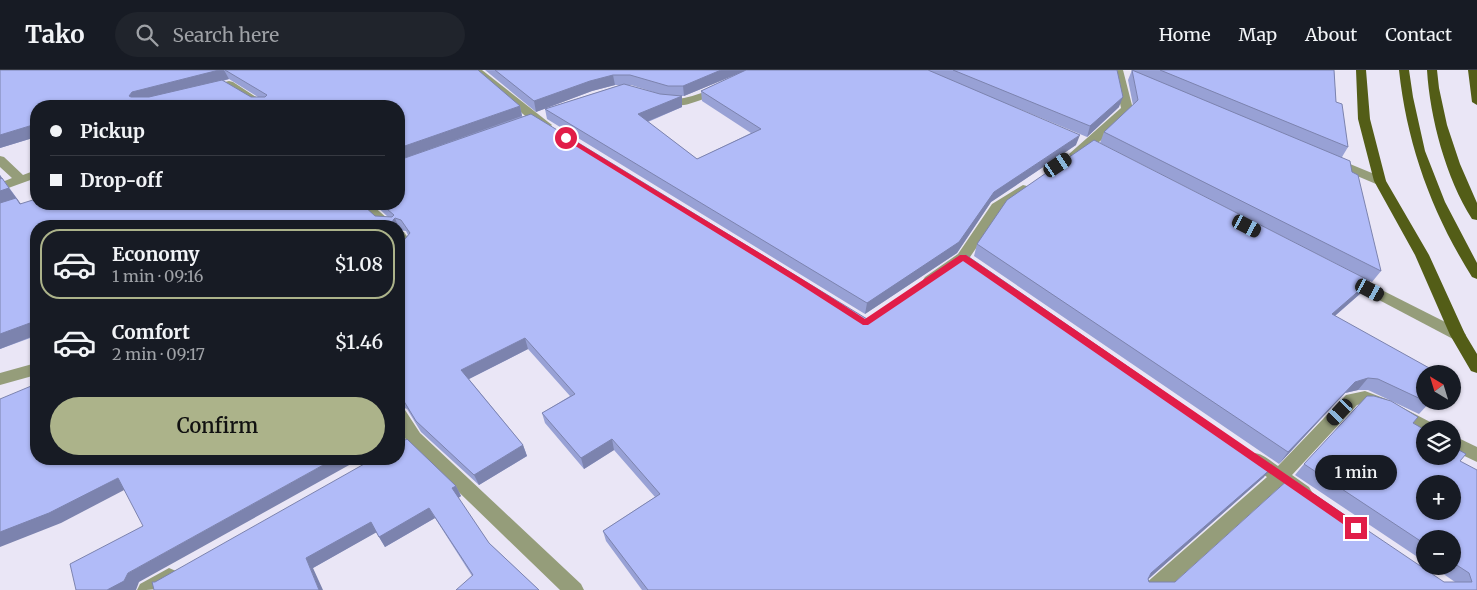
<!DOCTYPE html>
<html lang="en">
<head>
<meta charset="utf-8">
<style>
  :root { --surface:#171b24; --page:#20242c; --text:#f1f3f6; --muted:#9ea1a6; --line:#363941; --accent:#acb38a }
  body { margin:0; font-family:Merriweather,serif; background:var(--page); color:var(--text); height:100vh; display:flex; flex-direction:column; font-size:19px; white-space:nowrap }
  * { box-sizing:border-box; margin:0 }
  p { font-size:16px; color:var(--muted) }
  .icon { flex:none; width:28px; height:28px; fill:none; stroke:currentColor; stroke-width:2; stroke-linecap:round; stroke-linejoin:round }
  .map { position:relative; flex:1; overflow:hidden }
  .panel { position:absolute; left:30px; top:150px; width:375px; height:245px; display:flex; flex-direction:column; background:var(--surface); border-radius:20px; box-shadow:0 1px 4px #0004 }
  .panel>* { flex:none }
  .banner { position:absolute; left:30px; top:30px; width:375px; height:110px; border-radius:20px; box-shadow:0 1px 4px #0004; display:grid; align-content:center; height:110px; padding:0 20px; background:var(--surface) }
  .needle { width:32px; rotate:322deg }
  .buttons { position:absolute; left:1416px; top:295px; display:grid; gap:10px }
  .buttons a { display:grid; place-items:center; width:45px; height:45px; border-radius:50%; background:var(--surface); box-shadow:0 1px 4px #0004; font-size:25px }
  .end { position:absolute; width:22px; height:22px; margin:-11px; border:6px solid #e11d48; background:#fff; box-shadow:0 0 0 2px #fff }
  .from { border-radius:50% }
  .bubble { position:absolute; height:35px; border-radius:18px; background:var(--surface); box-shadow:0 1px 4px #0004; font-size:16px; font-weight:600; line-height:35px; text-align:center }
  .car { position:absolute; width:15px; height:30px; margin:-15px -8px; border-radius:6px; box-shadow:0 0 4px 1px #0007; background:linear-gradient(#222 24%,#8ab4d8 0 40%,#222 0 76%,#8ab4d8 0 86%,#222 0) }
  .banner b { display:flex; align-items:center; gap:18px; height:48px; font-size:19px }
  .banner b+b { border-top:1px solid var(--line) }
  .banner i { width:12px; height:12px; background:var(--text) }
  ul { padding:9px 0 0; list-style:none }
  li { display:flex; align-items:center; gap:15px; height:70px; margin:0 10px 8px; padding:0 10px; border:2px solid transparent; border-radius:20px }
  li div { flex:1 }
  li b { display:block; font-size:19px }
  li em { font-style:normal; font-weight:600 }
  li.current { border-color:var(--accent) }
  li>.icon { width:45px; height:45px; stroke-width:1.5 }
  .button { display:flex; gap:10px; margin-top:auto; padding:10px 20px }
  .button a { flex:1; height:58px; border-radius:30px; background:var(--accent); color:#111; font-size:20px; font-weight:600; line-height:58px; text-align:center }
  header { display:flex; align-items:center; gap:30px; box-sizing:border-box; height:70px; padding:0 25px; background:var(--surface); border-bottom:1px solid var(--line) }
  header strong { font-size:24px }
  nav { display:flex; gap:28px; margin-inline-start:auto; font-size:18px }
  .search { width:350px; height:45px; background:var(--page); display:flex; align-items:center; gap:12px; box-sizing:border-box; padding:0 18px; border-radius:28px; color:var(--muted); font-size:19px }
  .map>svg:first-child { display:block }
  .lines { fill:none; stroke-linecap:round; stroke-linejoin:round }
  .street { fill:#959d7a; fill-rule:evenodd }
  .primary { fill:#535d17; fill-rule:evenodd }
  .wall { fill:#98a1d5; fill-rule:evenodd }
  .shaded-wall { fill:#7c83ae }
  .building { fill:#b1bbf8; stroke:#7c83ae; fill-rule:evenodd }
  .route { fill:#e11d48 }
</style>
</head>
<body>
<header>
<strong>Tako</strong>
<div class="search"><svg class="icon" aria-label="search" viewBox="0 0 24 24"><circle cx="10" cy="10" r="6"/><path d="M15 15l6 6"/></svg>Search here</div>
<nav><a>Home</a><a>Map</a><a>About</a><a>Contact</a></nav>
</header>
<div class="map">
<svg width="1477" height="520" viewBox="0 0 1477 520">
  <rect width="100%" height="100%" fill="#eae6f6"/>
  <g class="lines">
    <!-- street -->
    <g class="street">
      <path d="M471 0H482L552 55 550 57H542L530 50Z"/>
      <path d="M749 0H763C754 9 698 33 684 35 677 36 663 35 658 30 664 23 675 30 684 28 706 24 729 9 749 0Z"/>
      <path d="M1113 0H1123L1133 39C1124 50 1084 90 1071 87L1069 84 1121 38Z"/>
      <path d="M229 11 233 12 270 36H257L227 18 208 22 203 19 204 17Z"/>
      <path d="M0 86 4 87 23 105 36 100V108L0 121V113L12 108 0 97Z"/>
      <path d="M1333 87 1384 108 1386 111 1380 115 1376 114 1329 94 1327 91Z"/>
      <path d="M1023 115 1027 116 1029 119 1027 122 1002 140 968 190 935 213H925L923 210 925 207 958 184 992 134Z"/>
      <path d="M358 134H371L396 156H381Z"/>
      <path d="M399 161 404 162 412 174 404 184 399 185Z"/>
      <path d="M1348 203 1463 261 1466 265 1463 269 1458 270 1453 269 1343 211 1341 208 1343 205Z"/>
      <path d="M36 293V305L0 315V303Z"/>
      <path d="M1365 321 1386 329 1434 354 1436 359H1425V365C1405 357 1377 331 1357 335L1292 405 1309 417 1312 422 1309 427C1298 431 1290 423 1281 416L1166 520H1142L1145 514 1267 407 1248 394 1245 389 1248 384C1259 380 1269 390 1278 396L1346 325Z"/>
      <path d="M399 339 405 340 420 363 581 514 584 520H560L408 373 399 358Z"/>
      <path d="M1452 365 1477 377V392L1452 380Z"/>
      <path d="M169 498 176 501 179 507C171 520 153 520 137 520L140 514Z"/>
    </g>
    <!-- primary -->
    <g class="primary">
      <path d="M1356 0H1366L1370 49 1386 111 1429 185 1465 264 1477 284V303L1471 301 1450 265 1415 185 1374 111 1358 49Z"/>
      <path d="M1399 0H1409L1413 27 1425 81 1445 132 1477 193V209L1472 207C1432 143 1407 75 1399 0Z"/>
      <path d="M1427 0H1437L1439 18 1447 55 1460 94 1477 133V150L1472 149C1446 108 1430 48 1427 0Z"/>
      <path d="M1468 0H1477V35L1472 32Z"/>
    </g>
  </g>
  <!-- wall -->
  <g class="wall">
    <path d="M0 0H478L520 36 522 46 867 249 1264 407 1148 509 1149 512H1455L1432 496H1452V469H1425V492L1295 405 1304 394 1413 353 1460 391 1477 520H642L606 471 603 461 655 427 614 380 584 399 545 353 542 343 570 326 528 279 469 309 523 375 527 386 479 415 421 362 407 339 400 336 399 337V175H400L408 165 406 161 399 160V156H36L33 267 0 279V105L21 134 388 147 374 134H399V36H36V67L0 78ZM229 9 258 27H251L223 11Z"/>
    <path d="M485 0H1117L1119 37 1087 67 1005 33 1076 75 991 132 957 183 865 244 547 49 545 39 620 15H615L592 21 536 42ZM742 2 701 21 702 31 751 63 697 89 648 52 682 37 680 26H684ZM628 15H631L663 25 660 24Z"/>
    <path d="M1132 0H1334L1336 32 1348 77 1342 87 1352 102 1381 201 1372 212 1100 73 1104 62 1133 35 1128 10Z"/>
    <path d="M977 174 1361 223 1335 246 1431 331 1419 344 1368 320H1358L1345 323 1279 394 974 186Z"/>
    <path d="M456 416 461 426 458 428 489 473 539 520 472 506 435 448 385 477 376 462 313 498 155 512Z"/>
  </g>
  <!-- shaded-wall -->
  <g class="shaded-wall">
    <path d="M219 0H224L229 9 139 32 135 36 129 26 132 22Z"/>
    <path d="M721 0H754L742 2 684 26 683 16Z"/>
    <path d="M613 5 615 15 592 21 536 42 534 31 590 11Z"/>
    <path d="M682 26V37L639 55 638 44Z"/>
    <path d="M1123 27 1119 37 1087 67 1090 56Z"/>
    <path d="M520 36 522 46 399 90V78Z"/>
    <path d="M36 54V67L0 78V65Z"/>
    <path d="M1080 65 1076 75 991 132 957 183 865 244 867 233 994 122Z"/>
    <path d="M0 105 3 110 29 145 0 135Z"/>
    <path d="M395 148 398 156H393V150Z"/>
    <path d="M1370 211 1361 223 1323 256 1332 244Z"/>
    <path d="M30 253 36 265 0 279V264Z"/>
    <path d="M525 268 528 279 465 311 461 300Z"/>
    <path d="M1368 308 1358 320 1345 323 1279 394 1288 382 1355 312Z"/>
    <path d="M399 360 401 365 399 368Z"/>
    <path d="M612 369 614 380 584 399 581 388Z"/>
    <path d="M523 375 527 386 479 415 474 405Z"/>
    <path d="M334 389H360L139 512 136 520H107L128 503Z"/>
    <path d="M1273 397 1264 407 1144 513 1151 503Z"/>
    <path d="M118 408 128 418 61 453 0 477V462Z"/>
    <path d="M456 416 461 426 457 429 452 418Z"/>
    <path d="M429 438 435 448 385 477 379 467Z"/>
    <path d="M371 452 377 462 313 498 323 520H319L306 488Z"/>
  </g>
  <!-- building -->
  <g class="building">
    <path d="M0 0H219L132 22 129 26 131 27H149L222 10 251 27H265L267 25 225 0H478L520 36 399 78V36H36V54L0 65Z"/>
    <path d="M495 0H721L683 16H668L630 5H613L590 11 534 31Z"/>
    <path d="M746 0H928L1080 65 994 122 959 172 867 233 545 39 624 14 660 24 682 26 638 44 697 89 761 59 701 21Z"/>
    <path d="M953 0H1117L1123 27 1090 56Z"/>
    <path d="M1132 0 1350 91 1352 102 1358 105 1381 201 1104 62 1138 30Z"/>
    <path d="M1160 0H1334L1336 32 1342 34 1348 77Z"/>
    <path d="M531 44 867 249 873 247 966 185 1273 397 1151 503 1148 509 1149 512H1175L1290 408 1444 512H1472L1469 503 1452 492V469H1425V474L1304 394 1367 326H1374L1391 331 1418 347 1413 353 1425 360V386H1452V376L1466 384 1460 391 1477 400V520H648L603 461 660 424 612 369 581 388 542 343 575 324 525 268 461 300 523 375 474 405 416 351 402 328 399 327V175H400L410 163 401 150 395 148 393 150V156H36V284L30 253 0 264V133L16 128 20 134 36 129V134H362L375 146 392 147 394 145 381 134H399V90ZM1425 414H1452V441H1425Z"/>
    <path d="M1094 70 1370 211 1332 244 1440 304H1425V331L1378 309 1368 308 1355 312 1288 382 977 174 1007 130Z"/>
    <path d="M2 108 9 118 0 121V109Z"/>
    <path d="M36 314V389H334L128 503 124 511 107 520H76L70 494 143 456 118 408 49 443 0 462V329Z"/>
    <path d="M407 369 456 416 452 418 489 473 539 520H456L473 505 429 438 379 467 371 452 306 488 319 520H154L152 512H155L373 389H399V373Z"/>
  </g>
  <!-- route -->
  <path class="route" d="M564 67H569C667 128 768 186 865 249L960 185H966L1360 455V461H1353L963 191 868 255H863L796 212 564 69Z"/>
</svg>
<div class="buttons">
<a><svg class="needle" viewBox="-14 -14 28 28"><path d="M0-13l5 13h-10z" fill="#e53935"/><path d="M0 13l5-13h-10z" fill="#9ea1a6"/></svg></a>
<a><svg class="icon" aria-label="layers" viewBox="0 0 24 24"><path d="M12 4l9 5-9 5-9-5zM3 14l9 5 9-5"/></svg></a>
<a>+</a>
<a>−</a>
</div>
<i class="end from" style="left:566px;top:68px"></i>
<i class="end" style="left:1356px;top:458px"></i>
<div class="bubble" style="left:1315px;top:385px;width:82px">1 min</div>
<i class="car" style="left:1058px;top:95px;rotate:56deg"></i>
<i class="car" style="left:1247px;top:156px;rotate:117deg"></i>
<i class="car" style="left:1370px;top:220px;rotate:118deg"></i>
<i class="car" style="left:1340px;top:342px;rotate:223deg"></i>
<div class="banner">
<b><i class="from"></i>Pickup</b>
<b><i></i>Drop-off</b>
</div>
<section class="panel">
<ul>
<li class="current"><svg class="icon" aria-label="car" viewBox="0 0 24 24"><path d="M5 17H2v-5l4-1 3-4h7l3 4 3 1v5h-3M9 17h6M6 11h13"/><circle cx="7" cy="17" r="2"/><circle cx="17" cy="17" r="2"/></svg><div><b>Economy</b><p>1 min · 09:16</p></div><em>$1.08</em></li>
<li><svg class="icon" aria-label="car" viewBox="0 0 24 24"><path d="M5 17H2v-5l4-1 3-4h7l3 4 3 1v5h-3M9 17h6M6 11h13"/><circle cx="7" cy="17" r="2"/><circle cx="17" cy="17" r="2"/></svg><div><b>Comfort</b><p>2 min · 09:17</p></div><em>$1.46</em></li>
</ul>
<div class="button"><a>Confirm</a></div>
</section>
</div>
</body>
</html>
